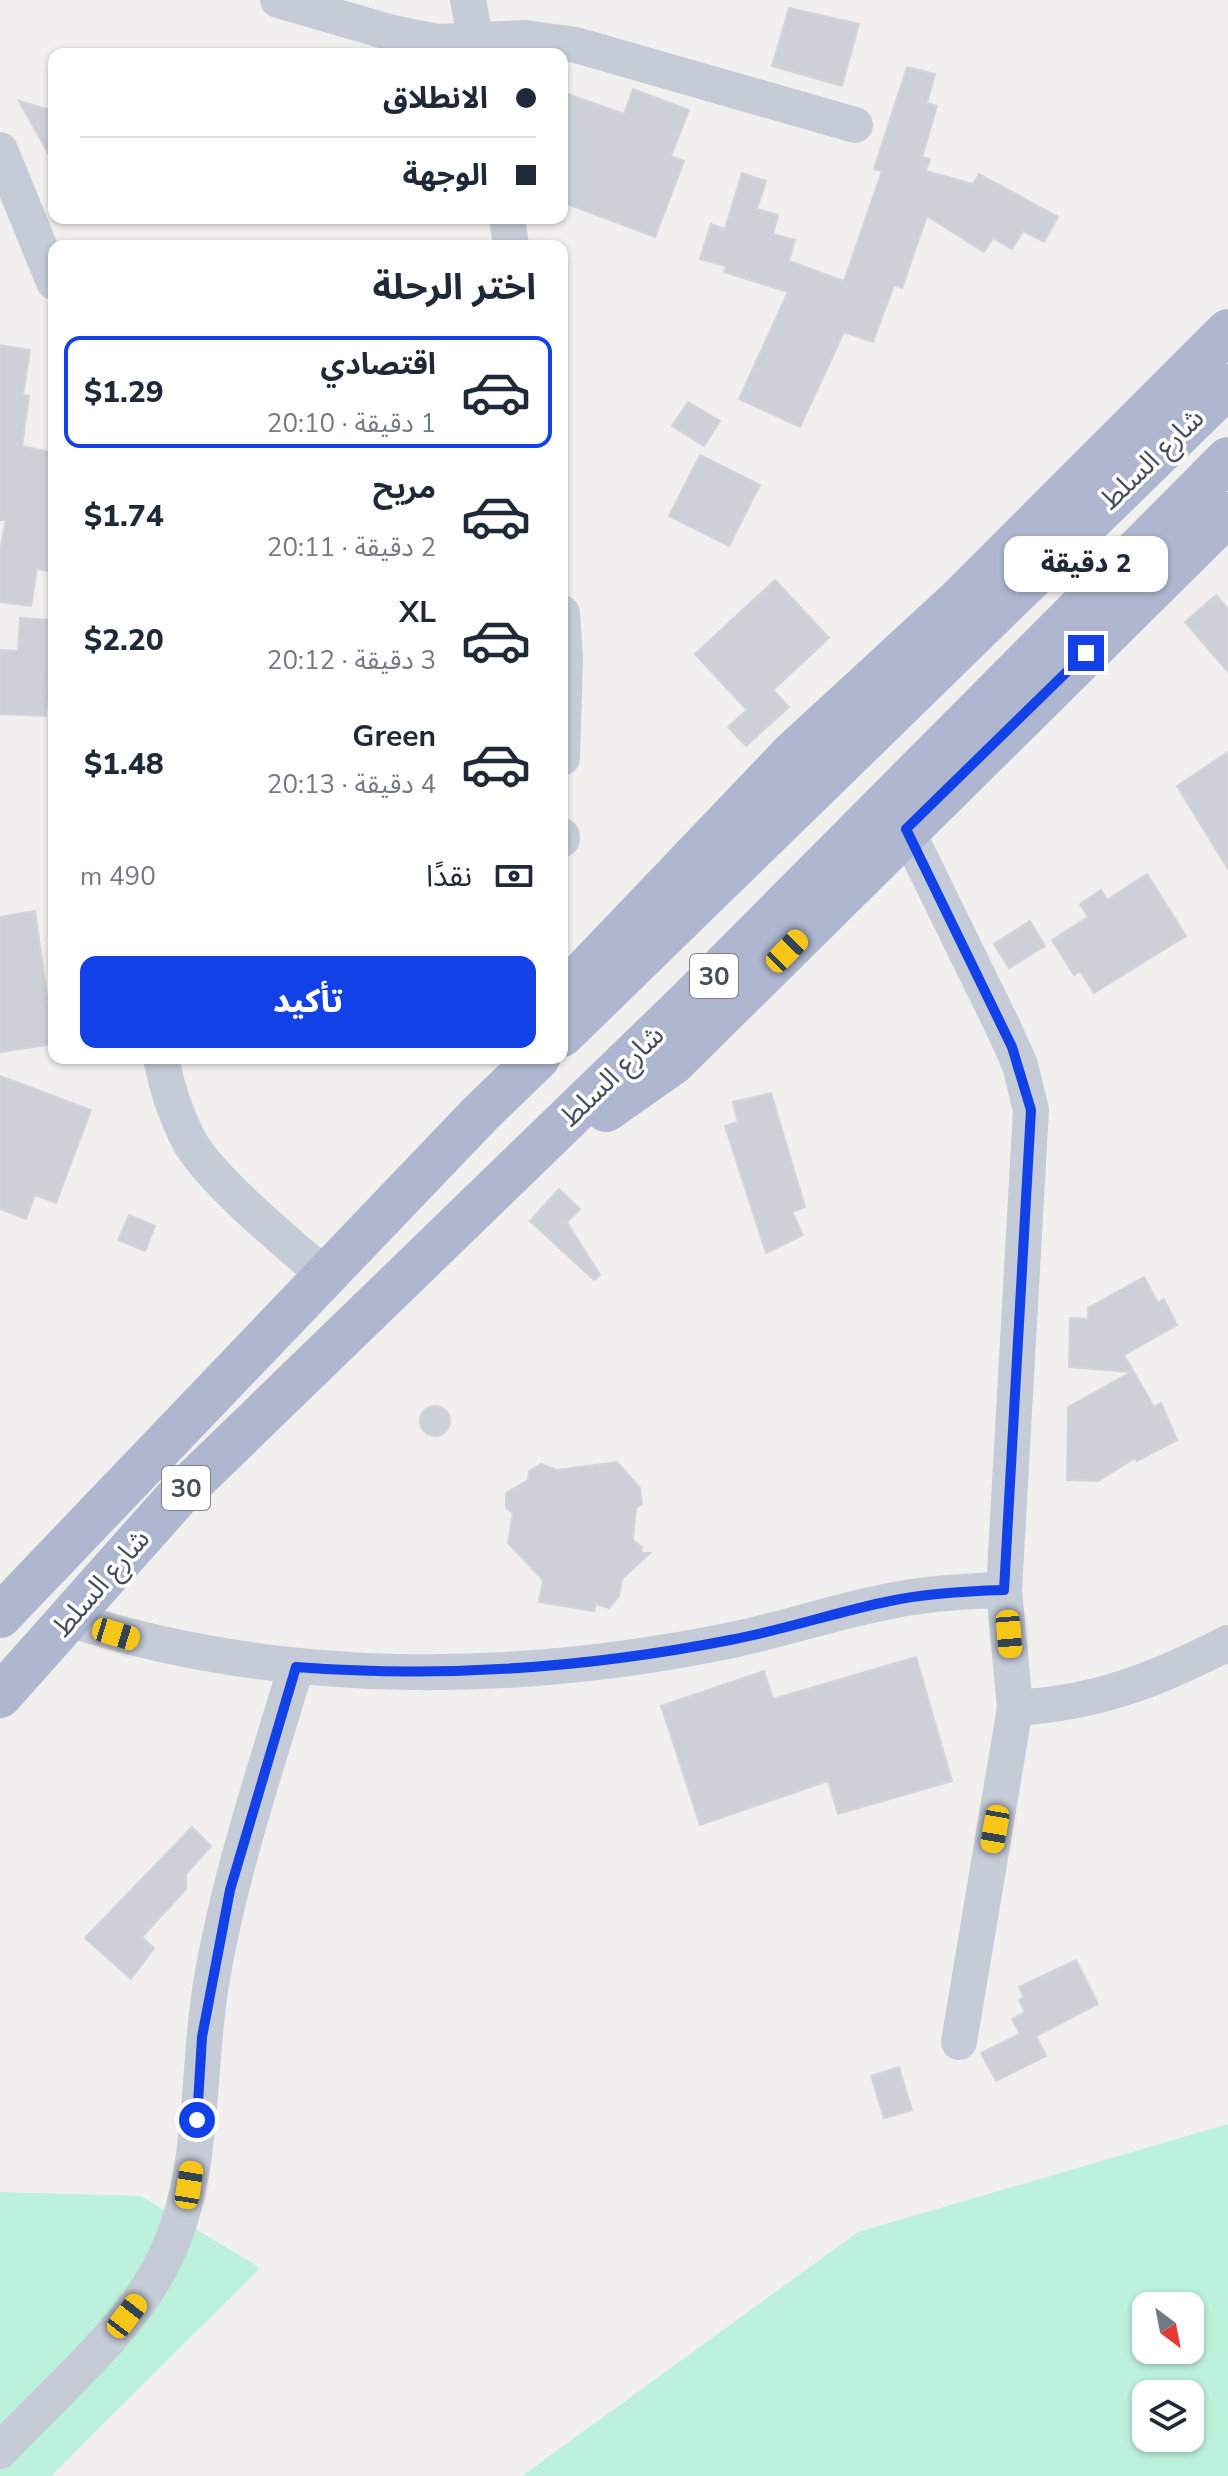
<!DOCTYPE html>
<html lang="ar">
<head>
<meta charset="utf-8">
<style>
  :root { --surface:#fff; --page:#f6f6f7; --text:#1f2937; --muted:#747a83; --line:#e0e1e3; --accent:#1341e8 }
  body { margin:0; font-family:"Nunito Sans","Noto Sans Arabic",sans-serif; background:var(--page); color:var(--text); direction:rtl; height:100vh; display:flex; flex-direction:column; font-size:30px; white-space:nowrap }
  * { box-sizing:border-box; margin:0 }
  p { font-size:26px; color:var(--muted) }
  .icon { flex:none; width:44px; height:44px; fill:none; stroke:currentColor; stroke-width:2; stroke-linecap:round; stroke-linejoin:round }
  .map { position:relative; flex:1; overflow:hidden; direction:ltr }
  .sheet { position:absolute; left:48px; top:240px; width:520px; height:824px; display:flex; flex-direction:column; background:var(--surface); border-radius:16px; box-shadow:0 2px 6px #0004; direction:rtl }
  .sheet>* { flex:none }
  .banner { position:absolute; left:48px; top:48px; width:520px; height:176px; border-radius:16px; box-shadow:0 2px 6px #0004; direction:rtl; display:grid; align-content:center; height:176px; padding:0 32px; background:var(--surface) }
  .needle { width:52px; rotate:148deg }
  .buttons { position:absolute; left:1132px; top:2292px; display:grid; gap:16px }
  .buttons a { display:grid; place-items:center; width:72px; height:72px; border-radius:16px; background:var(--surface); box-shadow:0 2px 6px #0004; font-size:40px }
  .end { position:absolute; width:36px; height:36px; margin:-18px; border:10px solid #1341e8; background:#fff; box-shadow:0 0 0 4px #fff }
  .from { border-radius:50% }
  .bubble { position:absolute; height:56px; border-radius:16px; background:var(--surface); box-shadow:0 2px 6px #0004; font-size:26px; font-weight:800; line-height:56px; text-align:center; direction:rtl }
  .car { position:absolute; width:24px; height:48px; margin:-24px -12px; border-radius:10px; box-shadow:0 0 6px 2px #0007; background:linear-gradient(#f5c518 24%,#345 0 40%,#f5c518 0 76%,#345 0 86%,#f5c518 0) }
  .banner b { display:flex; align-items:center; gap:28px; height:76px; font-size:30px }
  .banner b+b { border-top:2px solid var(--line) }
  .banner i { width:20px; height:20px; background:var(--text) }
  ul { padding:0; list-style:none }
  li { display:flex; align-items:center; gap:24px; height:112px; margin:0 16px 12px; padding:0 16px; border:4px solid transparent; border-radius:16px }
  li div { flex:1 }
  li b { display:block; font-size:30px }
  li em { font-style:normal; font-weight:800 }
  li.selected { border-color:var(--accent) }
  li>.icon { width:72px; height:72px; stroke-width:1.5 }
  h2 { padding:0 32px; font-size:36px; line-height:96px }
  .pay { display:flex; align-items:center; gap:20px; height:88px; padding:0 32px; font-size:30px }
  .pay p { margin-inline-start:auto }
  .button { display:flex; gap:16px; margin-top:auto; padding:16px 32px }
  .button a { flex:1; height:92px; border-radius:16px; background:var(--accent); color:#fff; font-size:32px; font-weight:800; line-height:92px; text-align:center }
  .map>svg:first-child { display:block }
  .green { fill:#bcf1dc; fill-rule:evenodd }
  .building { fill:#ced0d7; stroke:#d3d4db; stroke-width:2 }
  .lines { fill:none; stroke-linecap:round; stroke-linejoin:round }
  .minor { stroke:#c5cbd7; stroke-width:36 }
  .primary { stroke:#aeb7cf; stroke-width:44 }
  .route { stroke:#1341e8; stroke-width:10 }
  .labels { text-anchor:middle; dominant-baseline:central; stroke-width:7; stroke-linejoin:round; paint-order:stroke }
  .shield { fill:#fff; stroke:#7e838e; stroke-width:2 }
  .shield-label { font-size:26px; font-weight:bold; fill:#474e5d }
  .street-label { font-size:28px; fill:#474e5d; stroke:#fff }
</style>
</head>
<body>
<div class="map">
<svg width="1228" height="2476" viewBox="0 0 1228 2476">
  <rect width="100%" height="100%" fill="#f2f0ef"/>
  <!-- green -->
  <g class="green">
    <path d="M1228 2124V2476H522L858 2232ZM1146 2306H1190V2350H1146ZM1146 2394H1190V2438H1146Z"/>
    <path d="M0 2192 141 2196 260 2268 51 2476H0Z"/>
  </g>
  <!-- building -->
  <g class="building">
    <path d="M789 8 859 24 842 86 772 66Z"/>
    <path d="M907 67 935 74 927 103 937 106 922 157 930 159 926 171 973 184 979 174 1058 217 1044 242 1023 231 1012 249 993 238 984 252 927 216 902 288 894 285 873 342 844 332 800 427 739 399 788 292 724 272 726 266 700 259 711 224 725 229 742 173 766 181 757 209 778 215 773 234 795 240 789 261 844 281 882 171 874 169Z"/>
    <path d="M633 89 689 110 671 156 684 161 655 237 562 202V92L624 114Z"/>
    <path d="M19 101 54 111V164Z"/>
    <path d="M0 345 30 350 23 395 29 396 22 446 54 453V537L49 571 37 569 31 606 0 602V550L6 520H0Z"/>
    <path d="M688 402 720 421 704 446 672 426Z"/>
    <path d="M700 455 760 485 729 546 669 516Z"/>
    <path d="M775 580 829 638 773 690 789 707 746 746 728 727 747 710 695 654Z"/>
    <path d="M1216 595 1228 609V672L1185 622Z"/>
    <path d="M20 618 52 620 46 716 0 714V650L18 651Z"/>
    <path d="M1228 752V869L1177 786Z"/>
    <path d="M1147 874 1186 936 1094 993 1080 971 1074 975 1052 940 1088 917 1080 904 1101 890 1107 900Z"/>
    <path d="M35 911 48 1003 54 1002V1044L0 1052V917Z"/>
    <path d="M1030 921 1045 946 1009 968 994 944Z"/>
    <path d="M0 1076 91 1110 56 1203 35 1195 26 1219 0 1209Z"/>
    <path d="M771 1093 805 1207 792 1212 803 1235 766 1253 725 1126 738 1122 733 1102Z"/>
    <path d="M559 1189 580 1209 567 1222 600 1275 594 1280 530 1221Z"/>
    <path d="M129 1215 155 1226 145 1251 118 1240Z"/>
    <path d="M1144 1277 1158 1303 1164 1299 1177 1325 1124 1355 1154 1407 1161 1403 1177 1440 1137 1461 1135 1458 1098 1481 1067 1480 1068 1407 1131 1372 1069 1367 1070 1318 1088 1319V1308Z"/>
    <circle cx="435" cy="1421" r="15"/>
    <path d="M617 1462 640 1488 642 1504 636 1508 633 1540 642 1547 641 1553H650L622 1579 619 1596 609 1608 596 1604 594 1611 539 1602 543 1580 508 1543 513 1513 506 1508V1493L528 1480 529 1471 541 1464 557 1470Z"/>
    <path d="M916 1657 952 1781 838 1814 828 1781 700 1825 661 1706 764 1671 773 1699Z"/>
    <path d="M192 1827 211 1846 186 1874V1889L142 1937 154 1948 131 1979 85 1938Z"/>
    <path d="M1076 1960 1098 2004 1036 2036 1046 2056 996 2081 981 2053 1020 2034 1012 2019 1025 2012 1019 2000 1024 1997 1019 1987Z"/>
    <path d="M899 2067 912 2110 884 2118 871 2076Z"/>
  </g>
  <g class="lines">
    <!-- minor -->
    <g class="minor">
      <path d="M278 0 392 33 437 42 525 38 576 45 855 125"/>
      <path d="M468 0 478 54"/>
      <path d="M0 150 54 282"/>
      <path d="M507 218 511 246"/>
      <path d="M562 613 565 659 562 758"/>
      <path d="M906 829 1004 1029 1020 1065 1031 1110 1004 1590"/>
      <path d="M562 836V839"/>
      <path d="M161 1058C166 1085 176 1115 188 1139 209 1179 291 1246 327 1277"/>
      <path d="M69 1619C282 1687 514 1685 732 1640 785 1629 837 1611 890 1601 928 1593 966 1591 1004 1590L1015 1708C1098 1703 1155 1680 1228 1643"/>
      <path d="M959 2042 1015 1708"/>
      <path d="M0 2451C54 2392 131 2330 165 2258 206 2173 196 2074 211 1984 229 1876 265 1771 296 1667"/>
    </g>
    <!-- primary -->
    <g class="primary">
      <path d="M562 995 792 754 958 601 1228 331"/>
      <path d="M562 1035 1228 386"/>
      <path d="M606 1110 673 1063 1228 514"/>
      <path d="M0 1616 481 1113 538 1058"/>
      <path d="M0 1696 176 1498 687 1003 1228 459"/>
    </g>
  </g>
  <g class="lines">
    <!-- route -->
    <path class="route" d="M197 2120 202 2037 230 1890 296 1667C441 1678 588 1668 730 1640 784 1630 836 1612 890 1601 927 1593 966 1591 1004 1590L1031 1110 1012 1047 906 829 1086 653"/>
  </g>
  <g class="labels">
    <!-- shield labels -->
    <g class="shield">
      <rect x="690" y="954" width="48" height="44" rx="6"/>
      <rect x="162" y="1466" width="48" height="44" rx="6"/>
    </g>
    <g class="shield-label">
      <text x="714" y="976">30</text>
      <text x="186" y="1488">30</text>
    </g>
    <!-- street labels -->
    <g class="street-label">
      <text transform="translate(1152 459) rotate(-44)">شارع السلط</text>
      <text transform="translate(612 1076) rotate(-44)">شارع السلط</text>
      <text transform="translate(101 1583) rotate(-49)">شارع السلط</text>
    </g>
  </g>
</svg>
<div class="buttons">
<a><svg class="needle" viewBox="-14 -14 28 28"><path d="M0-13l5 13h-10z" fill="#e53935"/><path d="M0 13l5-13h-10z" fill="#747a83"/></svg></a>
<a><svg class="icon" aria-label="layers" viewBox="0 0 24 24"><path d="M12 4l9 5-9 5-9-5zM3 14l9 5 9-5"/></svg></a>
</div>
<i class="end from" style="left:197px;top:2120px"></i>
<i class="end" style="left:1086px;top:653px"></i>
<div class="bubble" style="left:1004px;top:536px;width:164px">2 دقيقة</div>
<i class="car" style="left:787px;top:951px;rotate:44deg"></i>
<i class="car" style="left:116px;top:1634px;rotate:107deg"></i>
<i class="car" style="left:1009px;top:1634px;rotate:175deg"></i>
<i class="car" style="left:995px;top:1829px;rotate:190deg"></i>
<i class="car" style="left:189px;top:2185px;rotate:9deg"></i>
<i class="car" style="left:127px;top:2316px;rotate:38deg"></i>
<div class="banner">
<b><i class="from"></i>الانطلاق</b>
<b><i></i>الوجهة</b>
</div>
<section class="sheet">
<h2>اختر الرحلة</h2>
<ul>
<li class="selected"><svg class="icon" aria-label="car" viewBox="0 0 24 24"><path d="M5 17H2v-5l4-1 3-4h7l3 4 3 1v5h-3M9 17h6M6 11h13"/><circle cx="7" cy="17" r="2"/><circle cx="17" cy="17" r="2"/></svg><div><b>اقتصادي</b><p>1 دقيقة · 20:10</p></div><em>$1.29</em></li>
<li><svg class="icon" aria-label="car" viewBox="0 0 24 24"><path d="M5 17H2v-5l4-1 3-4h7l3 4 3 1v5h-3M9 17h6M6 11h13"/><circle cx="7" cy="17" r="2"/><circle cx="17" cy="17" r="2"/></svg><div><b>مريح</b><p>2 دقيقة · 20:11</p></div><em>$1.74</em></li>
<li><svg class="icon" aria-label="car" viewBox="0 0 24 24"><path d="M5 17H2v-5l4-1 3-4h7l3 4 3 1v5h-3M9 17h6M6 11h13"/><circle cx="7" cy="17" r="2"/><circle cx="17" cy="17" r="2"/></svg><div><b>XL</b><p>3 دقيقة · 20:12</p></div><em>$2.20</em></li>
<li><svg class="icon" aria-label="car" viewBox="0 0 24 24"><path d="M5 17H2v-5l4-1 3-4h7l3 4 3 1v5h-3M9 17h6M6 11h13"/><circle cx="7" cy="17" r="2"/><circle cx="17" cy="17" r="2"/></svg><div><b>Green</b><p>4 دقيقة · 20:13</p></div><em>$1.48</em></li>
</ul>
<div class="pay"><svg class="icon" aria-label="cash" viewBox="0 0 24 24"><path d="M3 7h18v10H3z"/><circle cx="12" cy="12" r="2"/></svg>نقدًا<p>490 m</p></div>
<div class="button"><a>تأكيد</a></div>
</section>
</div>
</body>
</html>
